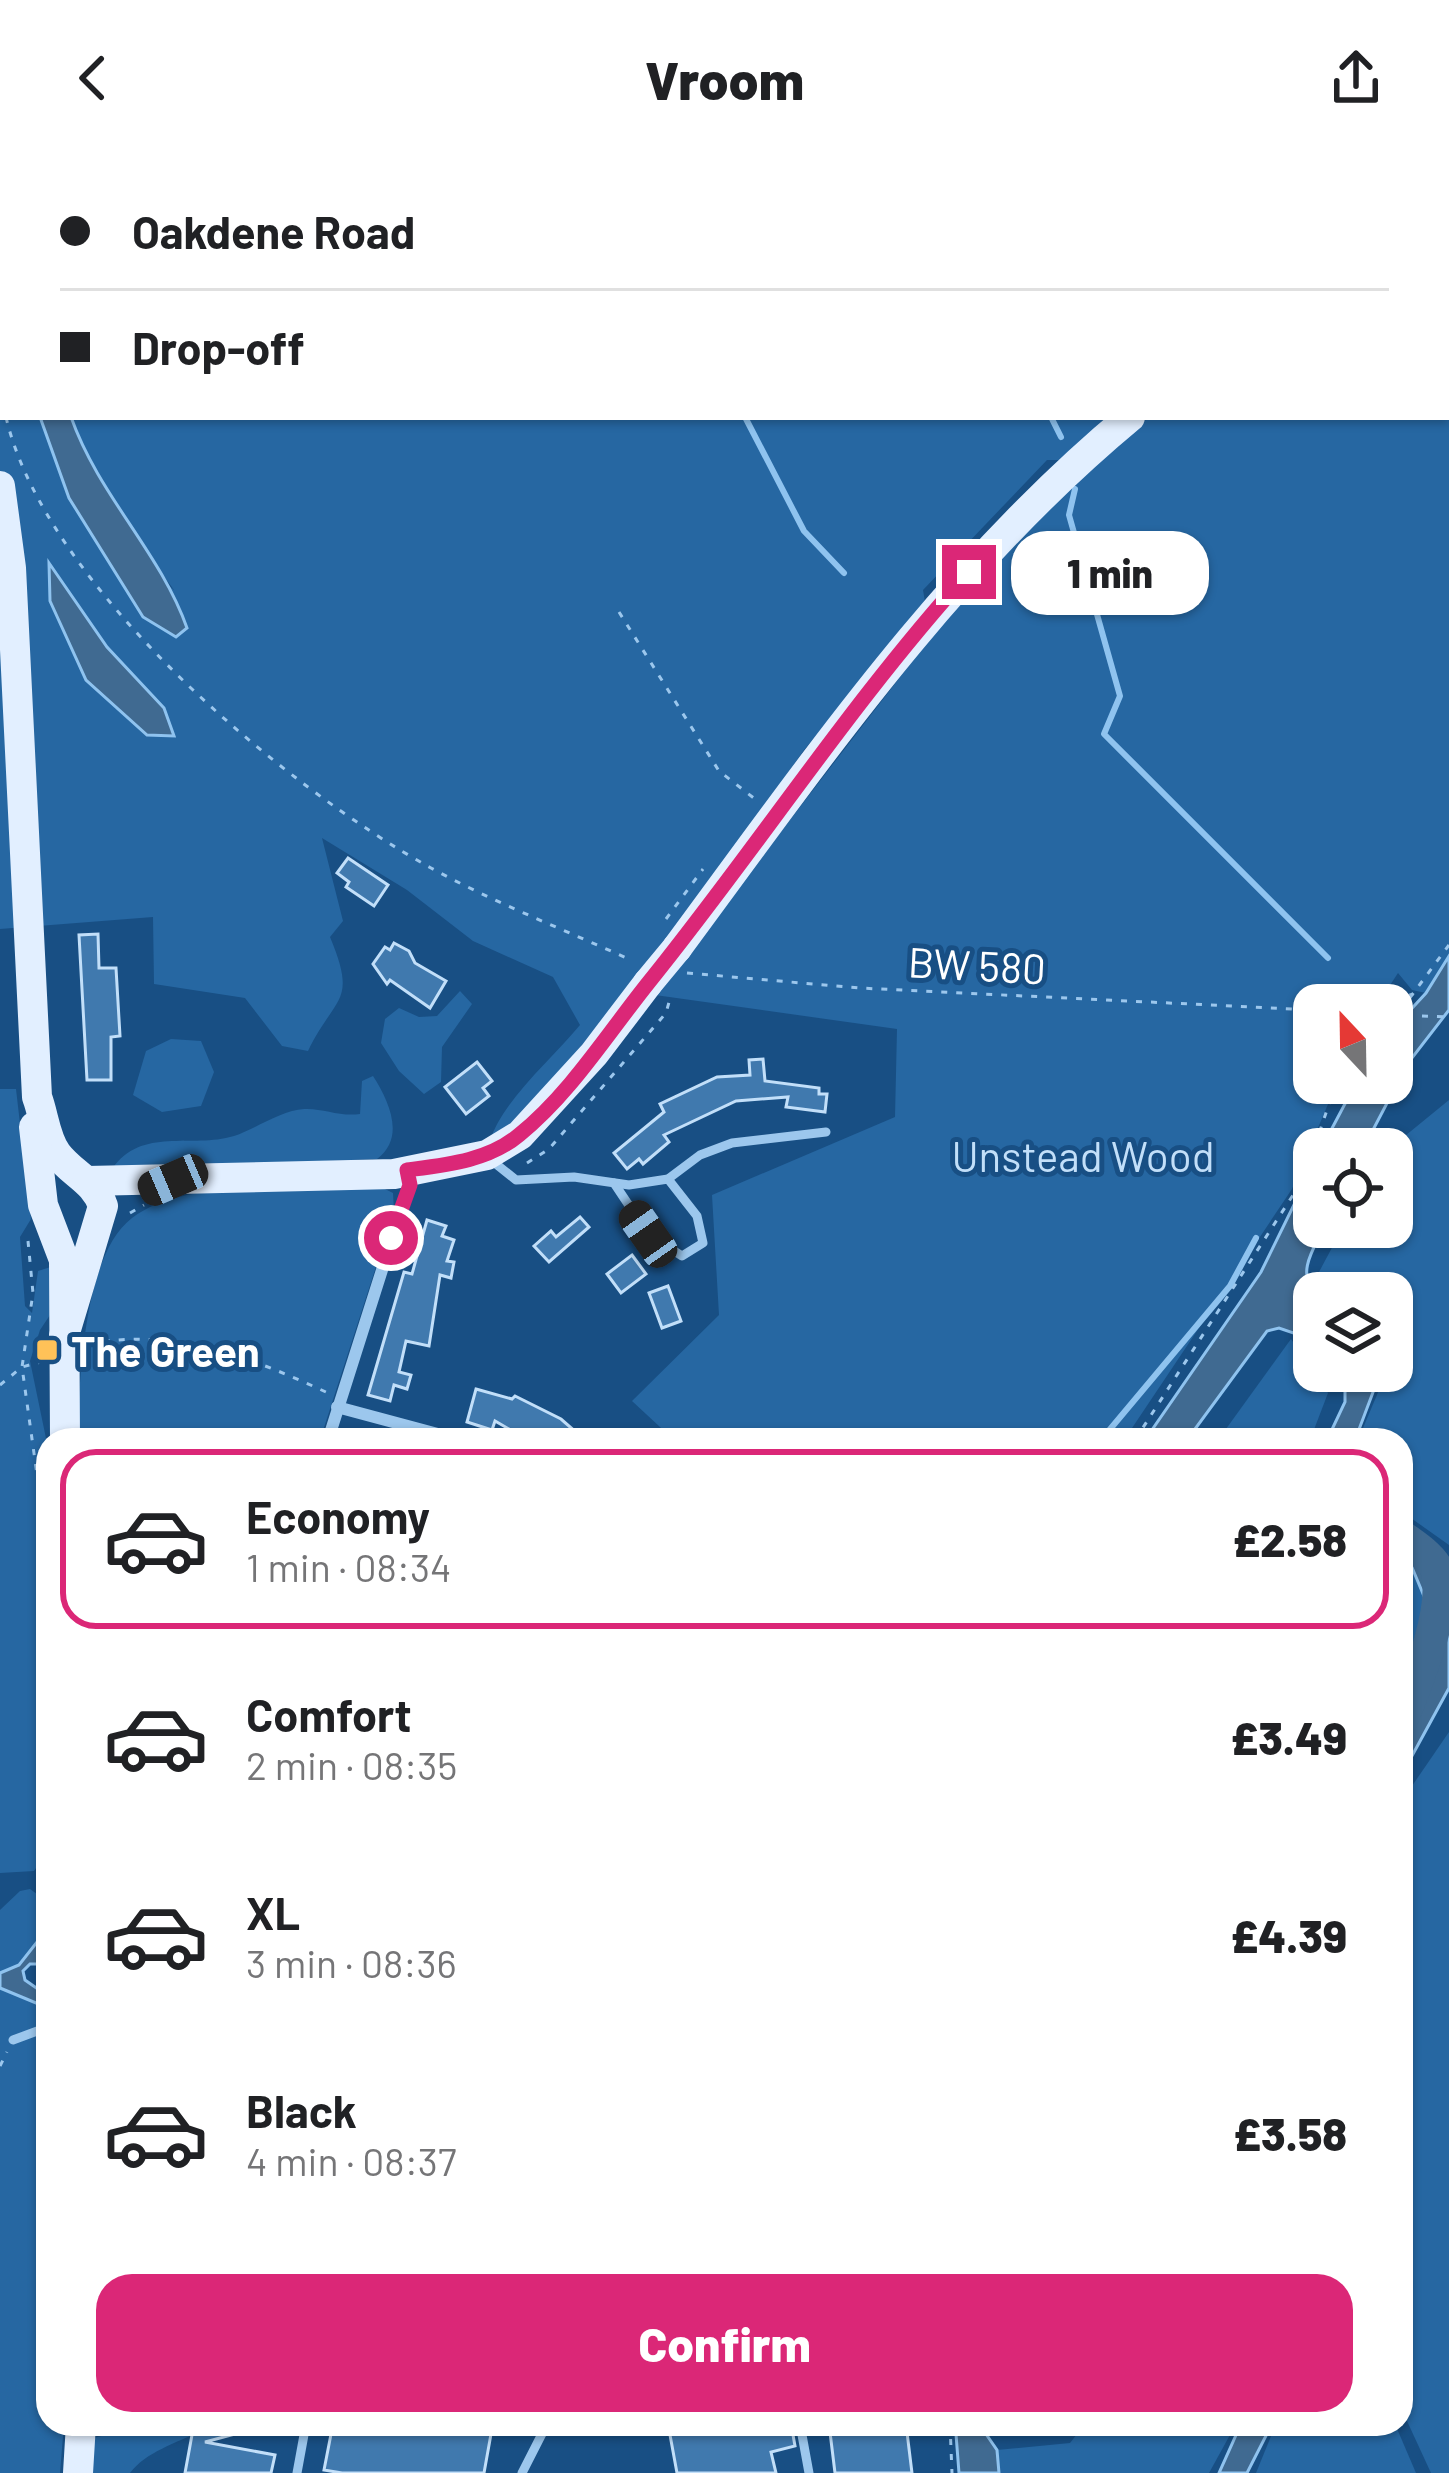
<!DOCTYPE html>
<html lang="en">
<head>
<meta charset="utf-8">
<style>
  :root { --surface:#fff; --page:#f6f6f6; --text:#202124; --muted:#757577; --line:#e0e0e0; --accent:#db2777 }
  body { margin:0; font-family:Barlow,sans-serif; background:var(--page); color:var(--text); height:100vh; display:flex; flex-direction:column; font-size:45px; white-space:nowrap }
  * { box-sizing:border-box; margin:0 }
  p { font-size:39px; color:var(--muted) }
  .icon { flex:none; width:66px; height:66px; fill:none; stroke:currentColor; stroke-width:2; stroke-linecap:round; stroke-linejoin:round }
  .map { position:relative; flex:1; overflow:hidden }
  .details { position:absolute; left:36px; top:1272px; width:1377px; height:1008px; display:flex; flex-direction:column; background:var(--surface); border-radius:36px; box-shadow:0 3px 9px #0004 }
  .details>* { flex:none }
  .guide { position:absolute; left:0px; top:0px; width:1449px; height:264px; box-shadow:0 3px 9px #0004; display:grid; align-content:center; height:264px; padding:0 60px; background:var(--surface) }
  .needle { width:78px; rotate:338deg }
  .buttons { position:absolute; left:1293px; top:828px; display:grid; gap:24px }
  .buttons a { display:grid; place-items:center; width:120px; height:120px; border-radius:24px; background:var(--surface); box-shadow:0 3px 9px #0004; font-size:60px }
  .end { position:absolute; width:54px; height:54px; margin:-27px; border:15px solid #db2777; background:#fff; box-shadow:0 0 0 6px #fff }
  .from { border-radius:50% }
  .bubble { position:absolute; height:84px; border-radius:36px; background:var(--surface); box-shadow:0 3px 9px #0004; font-size:39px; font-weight:800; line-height:84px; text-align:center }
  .car { position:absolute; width:36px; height:72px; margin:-36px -18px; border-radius:15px; box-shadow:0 0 9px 3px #0007; background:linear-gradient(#222 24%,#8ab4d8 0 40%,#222 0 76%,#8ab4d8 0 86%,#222 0) }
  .guide b { display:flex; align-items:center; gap:42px; height:114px; font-size:45px }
  .guide b+b { border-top:3px solid var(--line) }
  .guide i { width:30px; height:30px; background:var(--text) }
  ul { padding:21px 0 0; list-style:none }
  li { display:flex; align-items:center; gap:36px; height:180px; margin:0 24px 18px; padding:0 36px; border:6px solid transparent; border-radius:36px }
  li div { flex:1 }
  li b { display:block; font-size:45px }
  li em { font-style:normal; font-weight:800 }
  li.on { border-color:var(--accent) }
  li>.icon { width:108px; height:108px; stroke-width:1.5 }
  .cta { display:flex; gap:24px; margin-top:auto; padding:24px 60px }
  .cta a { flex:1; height:138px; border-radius:36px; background:var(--accent); color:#fff; font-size:48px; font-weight:800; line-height:138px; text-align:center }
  header { display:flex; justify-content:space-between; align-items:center; height:156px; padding:0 60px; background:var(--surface); font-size:54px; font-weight:800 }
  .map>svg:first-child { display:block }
  .green { fill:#2667a2; fill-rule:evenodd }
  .water { fill:#406a91; stroke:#8fc3ef; stroke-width:3 }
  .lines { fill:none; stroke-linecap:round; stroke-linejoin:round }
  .stream { stroke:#8fc3ef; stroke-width:6 }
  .river { stroke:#406a91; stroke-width:33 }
  .building { fill:#4079ae; stroke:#c2dff9; stroke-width:3 }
  .path { stroke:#9cc7ed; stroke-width:3; stroke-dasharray:6 9; stroke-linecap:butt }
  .service { stroke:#9cc7ed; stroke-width:9 }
  .minor { stroke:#9cc7ed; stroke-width:12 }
  .primary { stroke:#e2efff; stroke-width:30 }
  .path-bridge { stroke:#9cc7ed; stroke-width:3; stroke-dasharray:6 9; stroke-linecap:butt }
  .primary-bridge { stroke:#e2efff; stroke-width:30 }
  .route { stroke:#db2777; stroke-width:15 }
  .poi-dot { fill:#ffc258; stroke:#184f84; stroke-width:4.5 }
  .labels { text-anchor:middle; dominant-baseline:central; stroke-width:10; stroke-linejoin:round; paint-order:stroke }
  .street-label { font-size:42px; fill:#fff; stroke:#184f84 }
  .park-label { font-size:42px; fill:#c2dff9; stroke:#184f84 }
  .poi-label { font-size:42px; font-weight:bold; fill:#fff; stroke:#184f84; text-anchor:start }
</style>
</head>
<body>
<header><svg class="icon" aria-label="back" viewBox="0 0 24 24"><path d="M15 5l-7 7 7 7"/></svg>Vroom<svg class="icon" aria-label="share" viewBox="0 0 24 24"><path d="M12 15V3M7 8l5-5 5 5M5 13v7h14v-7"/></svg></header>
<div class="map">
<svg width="1449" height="2317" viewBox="0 0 1449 2317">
  <rect width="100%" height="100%" fill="#184f84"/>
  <!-- green -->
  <g class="green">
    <path d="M0 0H1414L3 3V261H40L69 342 174 434C133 379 94 326 71 261H1110L1060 304H1047L923 434 925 446 804 594 673 781 520 963 490 985C502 945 552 903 580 869L553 821 473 785 407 734 322 682 343 765 330 781C358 848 335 839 308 895L282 890 245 842 154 828 153 761 0 773ZM50 410 107 491 164 552 173 580 147 579Z"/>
    <path d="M1449 25V800L1426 837 1412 834 1398 817 1377 849H1314V927H1337L1292 1033 1124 1284H674L632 1245 719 1159 712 1039 895 961 897 873 655 839 998 394 1149 261H1446Z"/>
    <path d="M460 835 472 848 442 891 441 926 424 938 399 915 381 887 385 863 399 852 419 861 437 860Z"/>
    <path d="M171 883 201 885 214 916 201 950 162 956 133 939 146 895Z"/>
    <path d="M373 920C389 945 406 982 377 1003L112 1013C142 970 191 993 234 980 255 973 282 954 304 953 323 952 340 961 360 958L362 925Z"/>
    <path d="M0 933H16L31 1063 20 1081 25 1150 32 1157 38 1115 57 1109 54 1153 40 1174 30 1205 48 1292V1694L34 1715 0 1717Z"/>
    <path d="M1449 944V1389L1401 1355V1284H1358L1387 1215H1392V1137H1339L1319 1116 1343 1071H1392L1389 993Z"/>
    <path d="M379 1030 393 1037 394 1055 320 1284H77C80 1227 82 1100 132 1062 188 1020 310 1033 379 1030Z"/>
    <path d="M1291 1183 1328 1237 1310 1284H1218Z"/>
    <path d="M1401 1407 1429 1431 1401 1530Z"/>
    <path d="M1449 1576V2317H1431L1401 2252V1646Z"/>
    <path d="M30 1733 48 1746C48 1777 33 1808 0 1817V1754L20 1735Z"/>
    <path d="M0 1832 48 1852V2268H64L60 2317H0Z"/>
    <path d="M1085 2268H1236L1209 2317H999L997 2294 1070 2287Z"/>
    <path d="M1276 2268H1395L1416 2317H1256Z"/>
    <path d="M139 2270 146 2280 186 2271 201 2275C176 2287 146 2296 130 2317H90L94 2282Z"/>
  </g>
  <!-- water -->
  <g class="water">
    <path d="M40 261H71C99 340 160 396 187 472L176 481 143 461 69 342Z"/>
    <path d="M49 407 107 491 164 552 174 580 147 579 86 524 50 445Z"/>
    <path d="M1449 800V854L1408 907 1363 993H1321L1356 927H1392V874L1426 837Z"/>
    <path d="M1314 1008V1071H1324C1314 1092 1296 1117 1315 1137L1314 1184 1279 1172 1267 1175 1187 1284H1145L1261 1116Z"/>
    <path d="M1345 1215H1381L1355 1284H1327L1345 1246Z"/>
    <path d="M1401 1363 1415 1373 1449 1414V1532L1401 1620V1555L1433 1505V1462L1411 1409 1401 1397Z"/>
    <path d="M48 1772V1808H30L23 1815 25 1824 48 1840V1852L0 1832V1817L19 1809Z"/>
    <path d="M966 2268H979L997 2294 999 2317H959L956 2278 965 2275Z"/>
    <path d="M1241 2268H1272L1247 2317H1219Z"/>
  </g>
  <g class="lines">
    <!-- stream -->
    <g class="stream">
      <path d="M576 0 577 3"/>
      <path d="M928 0V3"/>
      <path d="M745 261 804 375 844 417"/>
      <path d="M1051 261 1061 281"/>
      <path d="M1075 333 1069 359 1120 540 1104 578 1328 802"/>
      <path d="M1101 1284 1230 1130 1256 1082"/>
      <path d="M42 1850 48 1927"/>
    </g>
    <!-- river -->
    <path class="river" d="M1401 1380C1413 1389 1428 1398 1436 1411 1449 1451 1417 1526 1401 1565"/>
  </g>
  <!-- building -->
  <g class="building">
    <path d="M348 702 388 729 374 750 346 731 349 726 337 717Z"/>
    <path d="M98 778 99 812H116L120 880 111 881V924H87L79 779Z"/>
    <path d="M394 787 409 795 415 807 446 825 430 852 390 824 387 828 373 808 385 791 390 794Z"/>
    <path d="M763 903 765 925 819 932V938H827L825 956 786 951 788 941 736 945 664 979 669 986 643 1008 639 1003 627 1013 614 997 664 956 660 948 717 921 750 919 749 904Z"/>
    <path d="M477 906 492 925 483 932 489 940 466 958 445 931Z"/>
    <path d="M580 1061 589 1071 549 1106 534 1090 551 1075 556 1081Z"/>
    <path d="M427 1064 446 1070 442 1080 454 1084 447 1105 454 1106 451 1122 440 1119 429 1190 406 1185 399 1216 411 1219 407 1233 394 1229 390 1245 368 1239 404 1116 412 1118Z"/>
    <path d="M632 1099 646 1118 621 1137 607 1118Z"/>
    <path d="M668 1130 681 1165 662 1172 649 1137Z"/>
    <path d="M476 1233 512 1243 515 1240 561 1263 585 1284H528L495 1265 492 1274 467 1266Z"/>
    <path d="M194 2268H253L254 2273 205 2286 275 2299 271 2317H185Z"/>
    <path d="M333 2268H438L491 2278 484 2317H342L324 2314Z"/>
    <path d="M668 2268H791L795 2290 771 2296 776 2317H677Z"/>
    <path d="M829 2268H906L912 2317H835Z"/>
  </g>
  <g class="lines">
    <!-- path -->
    <g class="path">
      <path d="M1417 3 1420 0"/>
      <path d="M0 229 3 246"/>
      <path d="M6 261C45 430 284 631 431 712 495 747 565 774 631 804"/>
      <path d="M619 456 719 615 755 643"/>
      <path d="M666 763 703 713"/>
      <path d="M687 817 859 832 1314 854"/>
      <path d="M1381 849 1413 838"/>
      <path d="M1392 866 1449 789"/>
      <path d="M527 1007 549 993 666 857 671 839"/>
      <path d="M130 1057 144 1049"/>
      <path d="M28 1085 33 1137 22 1211 48 1398"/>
      <path d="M89 1188C173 1171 253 1202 328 1237"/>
      <path d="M0 1229 22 1211 41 1206"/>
      <path d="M1135 1284 1304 1022 1331 942 1343 927"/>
      <path d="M0 1910 7 1896"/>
      <path d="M950 2268 952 2317"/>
    </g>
    <!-- service -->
    <g class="service">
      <path d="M491 1004 516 1024 574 1021 629 1029 668 1023 700 999 732 987 826 976"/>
      <path d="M614 1027 648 1078 682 1100 703 1087 697 1060 668 1023"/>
      <path d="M13 1884 48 1871"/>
      <path d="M800 2268 809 2317"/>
      <path d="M297 2317 306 2268"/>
      <path d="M522 2317 547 2268"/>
    </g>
    <!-- minor -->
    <g class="minor">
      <path d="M337 1251 460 1284"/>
      <path d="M328 1284 409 1029 408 1016"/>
    </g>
    <!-- primary -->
    <g class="primary">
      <path d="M1446 7 1449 4"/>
      <path d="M0 330 11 412 37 941C44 959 45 982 57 998 72 1018 95 1025 103 1050L64 1180"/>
      <path d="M677 792C816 604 948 412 1130 261"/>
      <path d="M34 971 43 1049 64 1104 65 1284"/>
      <path d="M87 1025 394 1018 487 999 520 979 594 898 648 827"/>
      <path d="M78 2317 81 2268"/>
    </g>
    <!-- path-bridge -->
    <path class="path-bridge" d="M1392 859 1449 861"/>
    <!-- primary-bridge -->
    <path class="primary-bridge" d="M648 827 677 792"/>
  </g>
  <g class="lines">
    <!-- route -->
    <path class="route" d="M391 1082 410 1029 407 1014C446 1009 488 1005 519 979 570 938 608 877 649 826 758 691 852 545 969 416"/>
  </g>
  <!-- markers -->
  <rect class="poi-dot" x="35" y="1182" width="24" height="24" rx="6"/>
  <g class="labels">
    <!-- street labels -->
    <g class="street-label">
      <text transform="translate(977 808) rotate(3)">BW 580</text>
    </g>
    <!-- park labels -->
    <g class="park-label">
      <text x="1083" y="999">Unstead Wood</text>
    </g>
    <!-- poi labels -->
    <g class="poi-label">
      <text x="71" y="1194">The Green</text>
    </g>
  </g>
</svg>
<div class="buttons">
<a><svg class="needle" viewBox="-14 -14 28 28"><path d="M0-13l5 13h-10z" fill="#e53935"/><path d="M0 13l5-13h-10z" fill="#757577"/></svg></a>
<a><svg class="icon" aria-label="locate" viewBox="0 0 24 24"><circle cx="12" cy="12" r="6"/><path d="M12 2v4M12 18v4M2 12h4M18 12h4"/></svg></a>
<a><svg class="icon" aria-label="layers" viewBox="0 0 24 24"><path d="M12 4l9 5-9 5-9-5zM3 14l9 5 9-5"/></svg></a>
</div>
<i class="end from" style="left:391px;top:1082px"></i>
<i class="end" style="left:969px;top:416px"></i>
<div class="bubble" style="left:1011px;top:375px;width:198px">1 min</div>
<i class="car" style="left:173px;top:1024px;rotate:247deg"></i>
<i class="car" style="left:648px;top:1078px;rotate:325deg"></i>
<div class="guide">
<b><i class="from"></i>Oakdene Road</b>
<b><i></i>Drop-off</b>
</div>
<section class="details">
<ul>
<li class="on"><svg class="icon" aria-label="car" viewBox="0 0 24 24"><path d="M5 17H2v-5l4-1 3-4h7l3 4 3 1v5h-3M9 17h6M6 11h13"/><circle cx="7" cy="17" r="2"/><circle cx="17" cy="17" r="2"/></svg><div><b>Economy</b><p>1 min · 08:34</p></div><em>£2.58</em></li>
<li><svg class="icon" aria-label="car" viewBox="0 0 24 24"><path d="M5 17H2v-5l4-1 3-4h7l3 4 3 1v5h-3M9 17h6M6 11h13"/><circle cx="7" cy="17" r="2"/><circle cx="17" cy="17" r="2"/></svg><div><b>Comfort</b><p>2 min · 08:35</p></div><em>£3.49</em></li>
<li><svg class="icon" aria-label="car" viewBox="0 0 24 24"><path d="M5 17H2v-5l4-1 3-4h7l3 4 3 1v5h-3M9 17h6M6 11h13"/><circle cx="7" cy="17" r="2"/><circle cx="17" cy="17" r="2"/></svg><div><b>XL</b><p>3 min · 08:36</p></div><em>£4.39</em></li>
<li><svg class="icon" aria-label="car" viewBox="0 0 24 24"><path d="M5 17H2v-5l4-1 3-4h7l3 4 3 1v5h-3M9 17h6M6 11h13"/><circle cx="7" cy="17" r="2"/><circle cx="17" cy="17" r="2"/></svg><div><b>Black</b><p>4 min · 08:37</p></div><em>£3.58</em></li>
</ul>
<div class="cta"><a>Confirm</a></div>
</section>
</div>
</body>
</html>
